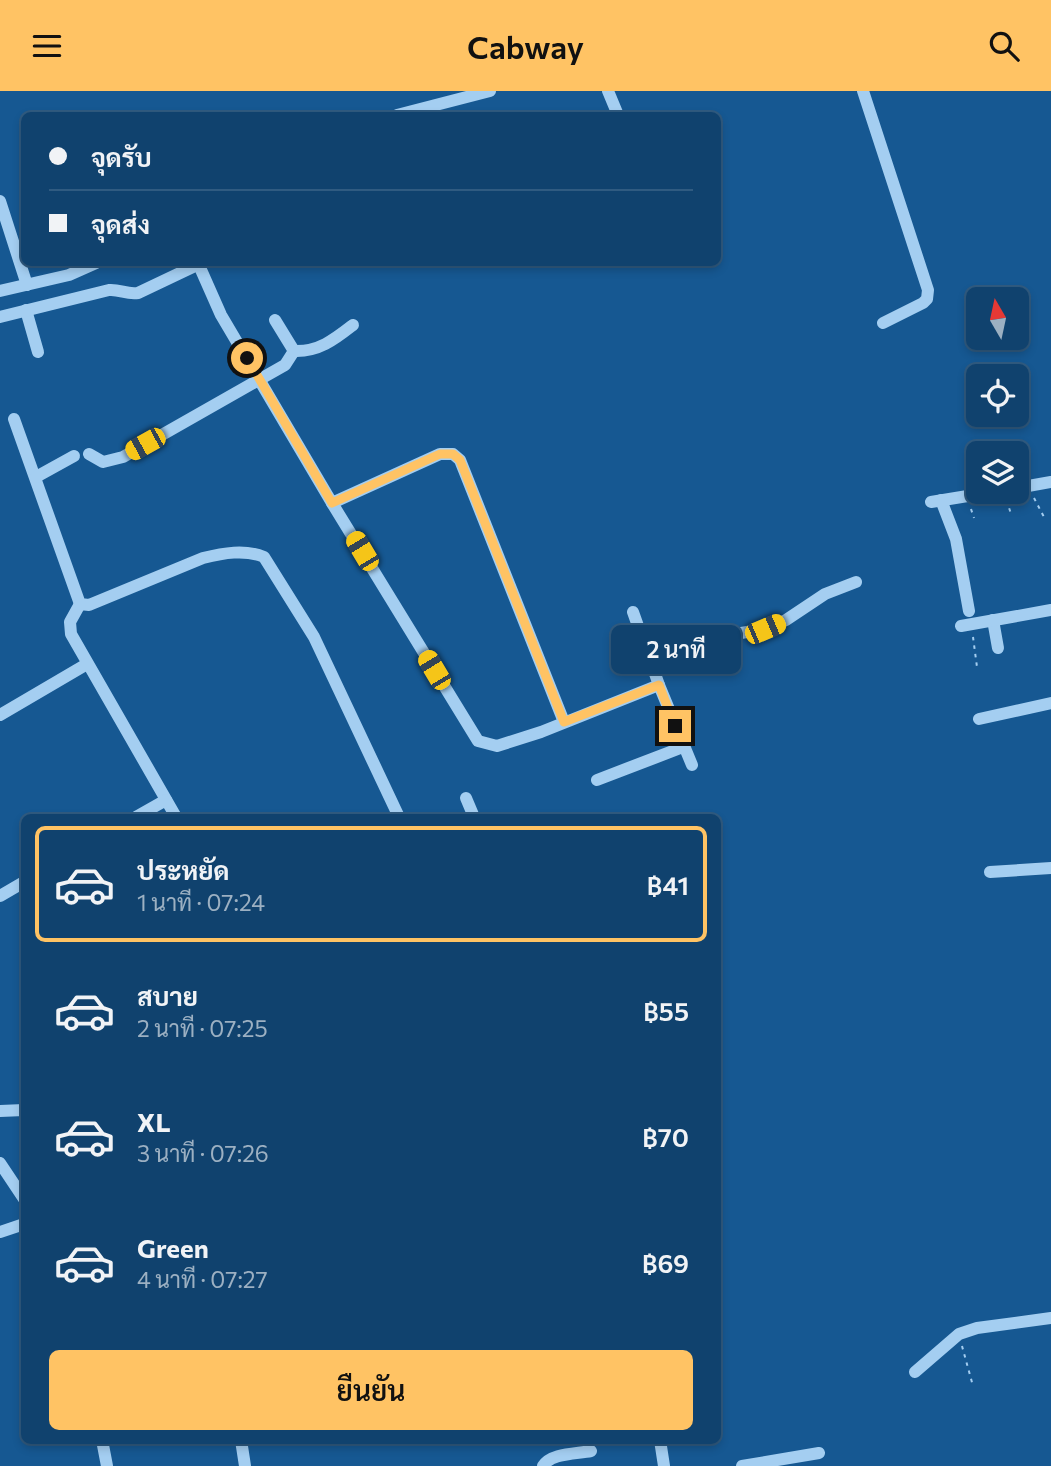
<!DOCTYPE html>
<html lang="th">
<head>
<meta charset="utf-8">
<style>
  :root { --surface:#10426e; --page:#1e4d76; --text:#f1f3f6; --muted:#9cb0c2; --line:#305b81; --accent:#ffc364 }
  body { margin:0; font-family:Commissioner,Sarabun,sans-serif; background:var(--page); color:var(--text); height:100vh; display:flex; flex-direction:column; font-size:26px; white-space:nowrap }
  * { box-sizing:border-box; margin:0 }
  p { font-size:23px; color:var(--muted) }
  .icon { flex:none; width:38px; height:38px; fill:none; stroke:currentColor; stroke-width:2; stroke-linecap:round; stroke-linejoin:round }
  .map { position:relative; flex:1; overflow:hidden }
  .drawer { position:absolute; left:21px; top:723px; width:700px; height:630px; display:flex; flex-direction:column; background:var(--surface); border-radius:10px; box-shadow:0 4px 10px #0003,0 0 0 2px var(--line) }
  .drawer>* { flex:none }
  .banner { position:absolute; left:21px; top:21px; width:700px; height:154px; border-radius:10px; box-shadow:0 4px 10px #0003,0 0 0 2px var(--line); display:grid; align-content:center; height:154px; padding:0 28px; background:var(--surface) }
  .needle { width:46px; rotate:351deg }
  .fabs { position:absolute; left:966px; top:196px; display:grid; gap:14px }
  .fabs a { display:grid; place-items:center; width:63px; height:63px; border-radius:10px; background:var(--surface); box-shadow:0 4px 10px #0003,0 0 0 2px var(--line); font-size:35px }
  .end { position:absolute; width:32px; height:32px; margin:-16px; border:9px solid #ffc364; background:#111; box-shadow:0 0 0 4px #111 }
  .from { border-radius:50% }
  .bubble { position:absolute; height:49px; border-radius:10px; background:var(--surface); box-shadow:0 4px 10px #0003,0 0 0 2px var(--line); font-size:23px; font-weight:600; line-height:49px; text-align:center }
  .car { position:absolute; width:21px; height:42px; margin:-21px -10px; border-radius:9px; box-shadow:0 0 5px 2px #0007; background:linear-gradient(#f5c518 24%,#345 0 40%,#f5c518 0 76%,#345 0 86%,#f5c518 0) }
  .banner b { display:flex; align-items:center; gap:24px; height:66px; font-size:26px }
  .banner b+b { border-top:2px solid var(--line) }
  .banner i { width:18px; height:18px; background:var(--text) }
  ul { padding:12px 0 0; list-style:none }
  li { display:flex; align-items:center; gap:21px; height:116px; margin:0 14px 10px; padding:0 14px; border:4px solid transparent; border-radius:10px }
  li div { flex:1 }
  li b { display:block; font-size:26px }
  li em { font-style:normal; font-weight:600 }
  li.selected { border-color:var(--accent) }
  li>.icon { width:63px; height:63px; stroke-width:1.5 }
  .action { display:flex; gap:14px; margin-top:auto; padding:14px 28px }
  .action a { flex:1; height:80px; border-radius:10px; background:var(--accent); color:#111; font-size:28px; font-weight:600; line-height:80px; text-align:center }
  header { display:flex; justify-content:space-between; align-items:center; height:91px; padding:0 28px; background:var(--accent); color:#111; font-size:32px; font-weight:600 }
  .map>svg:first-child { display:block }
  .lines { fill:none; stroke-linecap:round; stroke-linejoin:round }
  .path { stroke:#a4cef1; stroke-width:2; stroke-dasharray:3.5 5; stroke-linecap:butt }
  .minor { stroke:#a4cef1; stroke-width:12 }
  .route { stroke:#ffc364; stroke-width:9 }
</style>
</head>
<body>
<header><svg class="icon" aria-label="menu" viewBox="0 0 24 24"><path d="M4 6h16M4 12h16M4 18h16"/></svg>Cabway<svg class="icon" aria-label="search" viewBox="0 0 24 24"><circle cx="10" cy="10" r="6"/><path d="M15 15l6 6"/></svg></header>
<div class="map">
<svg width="1051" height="1375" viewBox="0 0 1051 1375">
  <rect width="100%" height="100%" fill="#165892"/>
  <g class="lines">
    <!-- path -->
    <g class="path">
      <path d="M1004 401 1011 423"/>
      <path d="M1034 407 1045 428"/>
      <path d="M971 418 974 427"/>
      <path d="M973 546 977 576"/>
      <path d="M962 1255 973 1295"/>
    </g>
    <!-- minor -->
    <g class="minor">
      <path d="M608 0 618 24"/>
      <path d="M863 0 928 199 927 208 923 212 883 232"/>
      <path d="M397 24 490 0"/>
      <path d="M0 110 27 194"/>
      <path d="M198 172 221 224 332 412 440 363H453L460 369 564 631"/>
      <path d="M0 200 69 184 96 172"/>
      <path d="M26 219 38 261"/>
      <path d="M0 226 109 199C120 198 127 204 138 202L199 173"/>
      <path d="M294 260C319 261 335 248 353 234"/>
      <path d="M14 328 80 513 89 514 203 467C223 462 245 458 264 466L314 546 399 726"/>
      <path d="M89 363 103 371 123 366 285 274 294 260 275 229"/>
      <path d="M36 386 74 365"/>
      <path d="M1017 397 1051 391"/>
      <path d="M941 409 956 448 969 520"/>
      <path d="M931 411 992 401"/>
      <path d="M332 412 478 650 497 655 541 641 659 594"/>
      <path d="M80 513 70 531 71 543 176 726"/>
      <path d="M633 521 659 594 692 674"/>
      <path d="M993 529 998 557"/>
      <path d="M961 535 1051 519"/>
      <path d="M649 565 688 551 765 538 786 529 825 503 856 491"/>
      <path d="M0 624 87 573"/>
      <path d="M979 628 1051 612"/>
      <path d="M597 689 683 656"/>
      <path d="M466 707 474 726"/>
      <path d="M136 726 166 709"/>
      <path d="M990 781 1051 777"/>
      <path d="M0 805 24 791"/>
      <path d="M0 1020 24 1019"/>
      <path d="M0 1072 24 1108"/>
      <path d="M0 1141 24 1133"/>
      <path d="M915 1281 959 1243 977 1237 1051 1227"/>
      <path d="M102 1349 107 1375"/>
      <path d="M241 1349 245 1375"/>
      <path d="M660 1349 664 1375"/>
      <path d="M543 1375C551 1362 576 1363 591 1360"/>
      <path d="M742 1375 819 1362"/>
    </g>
  </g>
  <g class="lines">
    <!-- route -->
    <path class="route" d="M247 267 332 412 440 363H453L460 369 564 631 659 594 675 635"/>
  </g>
</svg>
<div class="fabs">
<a><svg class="needle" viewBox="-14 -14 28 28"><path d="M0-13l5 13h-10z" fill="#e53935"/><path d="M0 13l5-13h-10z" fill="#9cb0c2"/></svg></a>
<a><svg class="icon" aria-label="locate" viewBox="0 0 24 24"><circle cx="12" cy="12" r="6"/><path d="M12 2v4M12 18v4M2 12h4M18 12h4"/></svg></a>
<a><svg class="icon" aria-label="layers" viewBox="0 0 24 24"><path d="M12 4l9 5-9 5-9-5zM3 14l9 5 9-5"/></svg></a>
</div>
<i class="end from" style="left:247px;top:267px"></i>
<i class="end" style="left:675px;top:635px"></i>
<div class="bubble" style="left:611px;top:534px;width:130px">2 นาที</div>
<i class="car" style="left:145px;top:353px;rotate:241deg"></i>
<i class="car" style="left:362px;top:460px;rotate:329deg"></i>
<i class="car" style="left:765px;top:538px;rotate:67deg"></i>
<i class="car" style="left:434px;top:579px;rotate:329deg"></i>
<div class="banner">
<b><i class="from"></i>จุดรับ</b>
<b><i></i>จุดส่ง</b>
</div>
<section class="drawer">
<ul>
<li class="selected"><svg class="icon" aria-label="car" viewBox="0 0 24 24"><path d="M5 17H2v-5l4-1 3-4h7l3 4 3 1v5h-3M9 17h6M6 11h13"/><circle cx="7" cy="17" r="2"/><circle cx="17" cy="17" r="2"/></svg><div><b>ประหยัด</b><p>1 นาที · 07:24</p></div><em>฿41</em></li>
<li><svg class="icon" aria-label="car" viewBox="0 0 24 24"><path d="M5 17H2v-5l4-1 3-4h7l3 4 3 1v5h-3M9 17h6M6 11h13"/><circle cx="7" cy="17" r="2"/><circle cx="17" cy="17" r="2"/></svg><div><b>สบาย</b><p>2 นาที · 07:25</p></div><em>฿55</em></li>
<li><svg class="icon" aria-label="car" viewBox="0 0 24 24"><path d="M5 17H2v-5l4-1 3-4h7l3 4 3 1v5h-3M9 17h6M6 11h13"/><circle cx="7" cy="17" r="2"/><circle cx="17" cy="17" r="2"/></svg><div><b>XL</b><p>3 นาที · 07:26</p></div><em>฿70</em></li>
<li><svg class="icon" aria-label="car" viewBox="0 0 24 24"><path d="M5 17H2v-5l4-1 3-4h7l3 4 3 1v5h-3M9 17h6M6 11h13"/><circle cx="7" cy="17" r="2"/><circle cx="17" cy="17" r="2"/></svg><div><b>Green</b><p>4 นาที · 07:27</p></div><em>฿69</em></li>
</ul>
<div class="action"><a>ยืนยัน</a></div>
</section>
</div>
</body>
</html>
